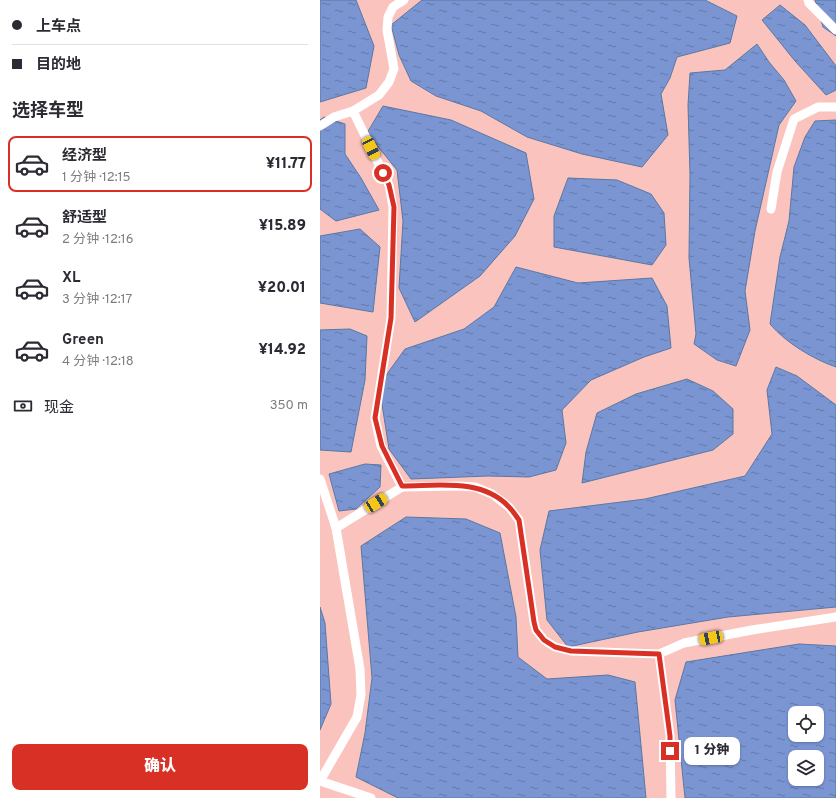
<!DOCTYPE html>
<html lang="zh">
<head>
<meta charset="utf-8">
<style>
  :root { --surface:#fff; --page:#f2f2f3; --text:#2b2b33; --muted:#7c7c81; --line:#e1e1e2; --accent:#d93025 }
  body { margin:0; font-family:Overpass,"Noto Sans SC",sans-serif; background:var(--page); color:var(--text); height:100vh; display:flex; flex-direction:column; font-size:15px; white-space:nowrap }
  * { box-sizing:border-box; margin:0 }
  p { font-size:13px; color:var(--muted) }
  .icon { flex:none; width:22px; height:22px; fill:none; stroke:currentColor; stroke-width:2; stroke-linecap:round; stroke-linejoin:round }
  .map { position:relative; flex:1; overflow:hidden }
  .panel { display:flex; flex-direction:column; background:var(--surface); width:320px }
  .panel>* { flex:none }
  .guide { display:grid; align-content:center; height:88px; padding:0 12px; background:var(--surface) }
  .controls { position:absolute; left:468px; top:706px; display:grid; gap:8px }
  .controls a { display:grid; place-items:center; width:36px; height:36px; border-radius:8px; background:var(--surface); box-shadow:0 1px 3px #0004; font-size:20px }
  .end { position:absolute; width:18px; height:18px; margin:-9px; border:5px solid #d93025; background:#fff; box-shadow:0 0 0 2px #fff }
  .from { border-radius:50% }
  .bubble { position:absolute; height:28px; border-radius:8px; background:var(--surface); box-shadow:0 1px 3px #0004; font-size:13px; font-weight:800; line-height:28px; text-align:center }
  .car { position:absolute; width:12px; height:24px; margin:-12px -6px; border-radius:5px; box-shadow:0 0 3px 1px #0007; background:linear-gradient(#f5c518 24%,#345 0 40%,#f5c518 0 76%,#345 0 86%,#f5c518 0) }
  .guide b { display:flex; align-items:center; gap:14px; height:38px; font-size:15px }
  .guide b+b { border-top:1px solid var(--line) }
  .guide i { width:10px; height:10px; background:var(--text) }
  ul { padding:0; list-style:none }
  li { display:flex; align-items:center; gap:12px; height:56px; margin:0 8px 6px; padding:0 4px; border:2px solid transparent; border-radius:8px }
  li div { flex:1 }
  li b { display:block; font-size:15px }
  li em { font-style:normal; font-weight:800 }
  li.selected { border-color:var(--accent) }
  li>.icon { width:36px; height:36px; stroke-width:1.5 }
  h2 { padding:0 12px; font-size:18px; line-height:48px }
  .pay { display:flex; align-items:center; gap:10px; height:44px; padding:0 12px; font-size:15px }
  .pay p { margin-inline-start:auto }
  .action { display:flex; gap:8px; margin-top:auto; padding:8px 12px }
  .action a { flex:1; height:46px; border-radius:8px; background:var(--accent); color:#fff; font-size:16px; font-weight:800; line-height:46px; text-align:center }
  main { display:flex; flex:1; min-height:0 }
  .map>svg:first-child { display:block }
  .grass { fill:#fac3bd; fill-rule:evenodd }
  .water { fill:url(#water-ripples); stroke:#5978a4; fill-rule:evenodd }
  .lines { fill:none; stroke-linecap:round; stroke-linejoin:round }
  .service { stroke:#fff; stroke-width:9 }
  .route { stroke:#d93025; stroke-width:5 }
</style>
</head>
<body>
<main>
<section class="panel">
<div class="guide">
<b><i class="from"></i>上车点</b>
<b><i></i>目的地</b>
</div>
<h2>选择车型</h2>
<ul>
<li class="selected"><svg class="icon" aria-label="car" viewBox="0 0 24 24"><path d="M5 17H2v-5l4-1 3-4h7l3 4 3 1v5h-3M9 17h6M6 11h13"/><circle cx="7" cy="17" r="2"/><circle cx="17" cy="17" r="2"/></svg><div><b>经济型</b><p>1 分钟 · 12:15</p></div><em>¥11.77</em></li>
<li><svg class="icon" aria-label="car" viewBox="0 0 24 24"><path d="M5 17H2v-5l4-1 3-4h7l3 4 3 1v5h-3M9 17h6M6 11h13"/><circle cx="7" cy="17" r="2"/><circle cx="17" cy="17" r="2"/></svg><div><b>舒适型</b><p>2 分钟 · 12:16</p></div><em>¥15.89</em></li>
<li><svg class="icon" aria-label="car" viewBox="0 0 24 24"><path d="M5 17H2v-5l4-1 3-4h7l3 4 3 1v5h-3M9 17h6M6 11h13"/><circle cx="7" cy="17" r="2"/><circle cx="17" cy="17" r="2"/></svg><div><b>XL</b><p>3 分钟 · 12:17</p></div><em>¥20.01</em></li>
<li><svg class="icon" aria-label="car" viewBox="0 0 24 24"><path d="M5 17H2v-5l4-1 3-4h7l3 4 3 1v5h-3M9 17h6M6 11h13"/><circle cx="7" cy="17" r="2"/><circle cx="17" cy="17" r="2"/></svg><div><b>Green</b><p>4 分钟 · 12:18</p></div><em>¥14.92</em></li>
</ul>
<div class="pay"><svg class="icon" aria-label="cash" viewBox="0 0 24 24"><path d="M3 7h18v10H3z"/><circle cx="12" cy="12" r="2"/></svg>现金<p>350 m</p></div>
<div class="action"><a>确认</a></div>
</section>
<div class="map">
<svg width="516" height="798" viewBox="0 0 516 798">
  <defs>
    <pattern id="water-ripples" width="26" height="14" patternUnits="userSpaceOnUse"><rect width="26" height="14" fill="#7a95d2"/><path d="M2 4q2-2 4 0t4 0M15 11q2-2 4 0t4 0" fill="none" stroke="#627aab"/></pattern>
  </defs>
  <rect width="100%" height="100%" fill="#b1f1f9"/>
  <!-- grass -->
  <path class="grass" d="M0 0H516V798H0ZM475 713H497V735H475ZM475 757H497V779H475Z"/>
  <!-- water -->
  <g class="water">
    <path d="M0 0H36L54 46 46 88 0 102Z"/>
    <path d="M102 0H385L417 16 410 43 357 57 350 78 341 94 348 135 322 167 262 154 207 137 161 111 116 96 91 81 79 55 71 25Z"/>
    <path d="M495 0H516V36L503 27Z"/>
    <path d="M460 5 485 25 516 66V90L506 95 475 61 442 20Z"/>
    <path d="M437 44 449 62 464 80 476 101 459 125 435 231 425 291 430 330 416 366 397 360 374 344 376 334 369 258 370 175 368 105 370 73 405 70Z"/>
    <path d="M63 106 131 120 206 153 214 199 195 236 160 276 95 322 79 288 83 221 77 170 47 133Z"/>
    <path d="M4 117 25 124V154L41 178 59 210 16 221 0 209V120Z"/>
    <path d="M516 120V367C493 359 466 343 450 324L460 257 469 221 474 167 485 137 495 121Z"/>
    <path d="M248 178 297 180 331 194 344 213 346 245 332 265 234 247V216Z"/>
    <path d="M40 229 60 247 53 312 0 303V236Z"/>
    <path d="M196 267 258 283 332 278 347 306 351 348 324 357 271 380 242 410 246 443 236 470 209 477 168 476 91 479 69 449 59 385 85 349 144 329 174 307Z"/>
    <path d="M30 329 47 336 45 380 31 452 0 450V330Z"/>
    <path d="M456 367 477 376 516 405V607L408 617 318 632 248 647 227 620 220 550 229 511 325 499 425 476 452 434 447 390Z"/>
    <path d="M367 379 393 391 413 409V434L393 450 262 483 266 452 277 413 316 394Z"/>
    <path d="M45 464 61 465 60 487 36 509 19 511 9 474Z"/>
    <path d="M86 517 146 519 180 533 196 617 198 657 227 679 288 675 315 682 326 798H78L36 777 45 733 52 678 41 546Z"/>
    <path d="M0 607 5 623 11 704 0 730Z"/>
    <path d="M479 644 516 646V798H365L355 700 366 662ZM475 713H497V735H475ZM475 757H497V779H475Z"/>
  </g>
  <g class="lines">
    <!-- service -->
    <g class="service">
      <path d="M488 0 489 3 516 30"/>
      <path d="M33 111 69 185 73 207 71 318 55 418 61 446 82 487"/>
      <path d="M0 126 14 117 33 111 59 95 69 82 74 69 67 30 68 17 73 7 84 0"/>
      <path d="M451 209 457 172 474 119 498 107H516"/>
      <path d="M0 479 16 528 40 669 41 695 37 717 0 781"/>
      <path d="M16 528 82 487 139 486 155 487 172 494 189 507 199 520 214 622 216 630 224 640 235 647 251 651 339 654 364 643 432 630 516 617"/>
      <path d="M339 654 350 736 351 798"/>
      <path d="M0 781 51 798"/>
    </g>
  </g>
  <g class="lines">
    <!-- route -->
    <path class="route" d="M63 173 69 185 74 207 71 318 55 418 62 446 82 486C118 486 162 478 189 507 193 511 196 516 199 520L214 622 216 630 224 640 235 647 251 651 339 654 350 736V751"/>
  </g>
</svg>
<div class="controls">
<a><svg class="icon" aria-label="locate" viewBox="0 0 24 24"><circle cx="12" cy="12" r="6"/><path d="M12 2v4M12 18v4M2 12h4M18 12h4"/></svg></a>
<a><svg class="icon" aria-label="layers" viewBox="0 0 24 24"><path d="M12 4l9 5-9 5-9-5zM3 14l9 5 9-5"/></svg></a>
</div>
<i class="end from" style="left:63px;top:173px"></i>
<i class="end" style="left:350px;top:751px"></i>
<div class="bubble" style="left:364px;top:737px;width:56px">1 分钟</div>
<i class="car" style="left:51px;top:148px;rotate:154deg"></i>
<i class="car" style="left:56px;top:503px;rotate:58deg"></i>
<i class="car" style="left:391px;top:638px;rotate:259deg"></i>
</div>
</main>
</body>
</html>
